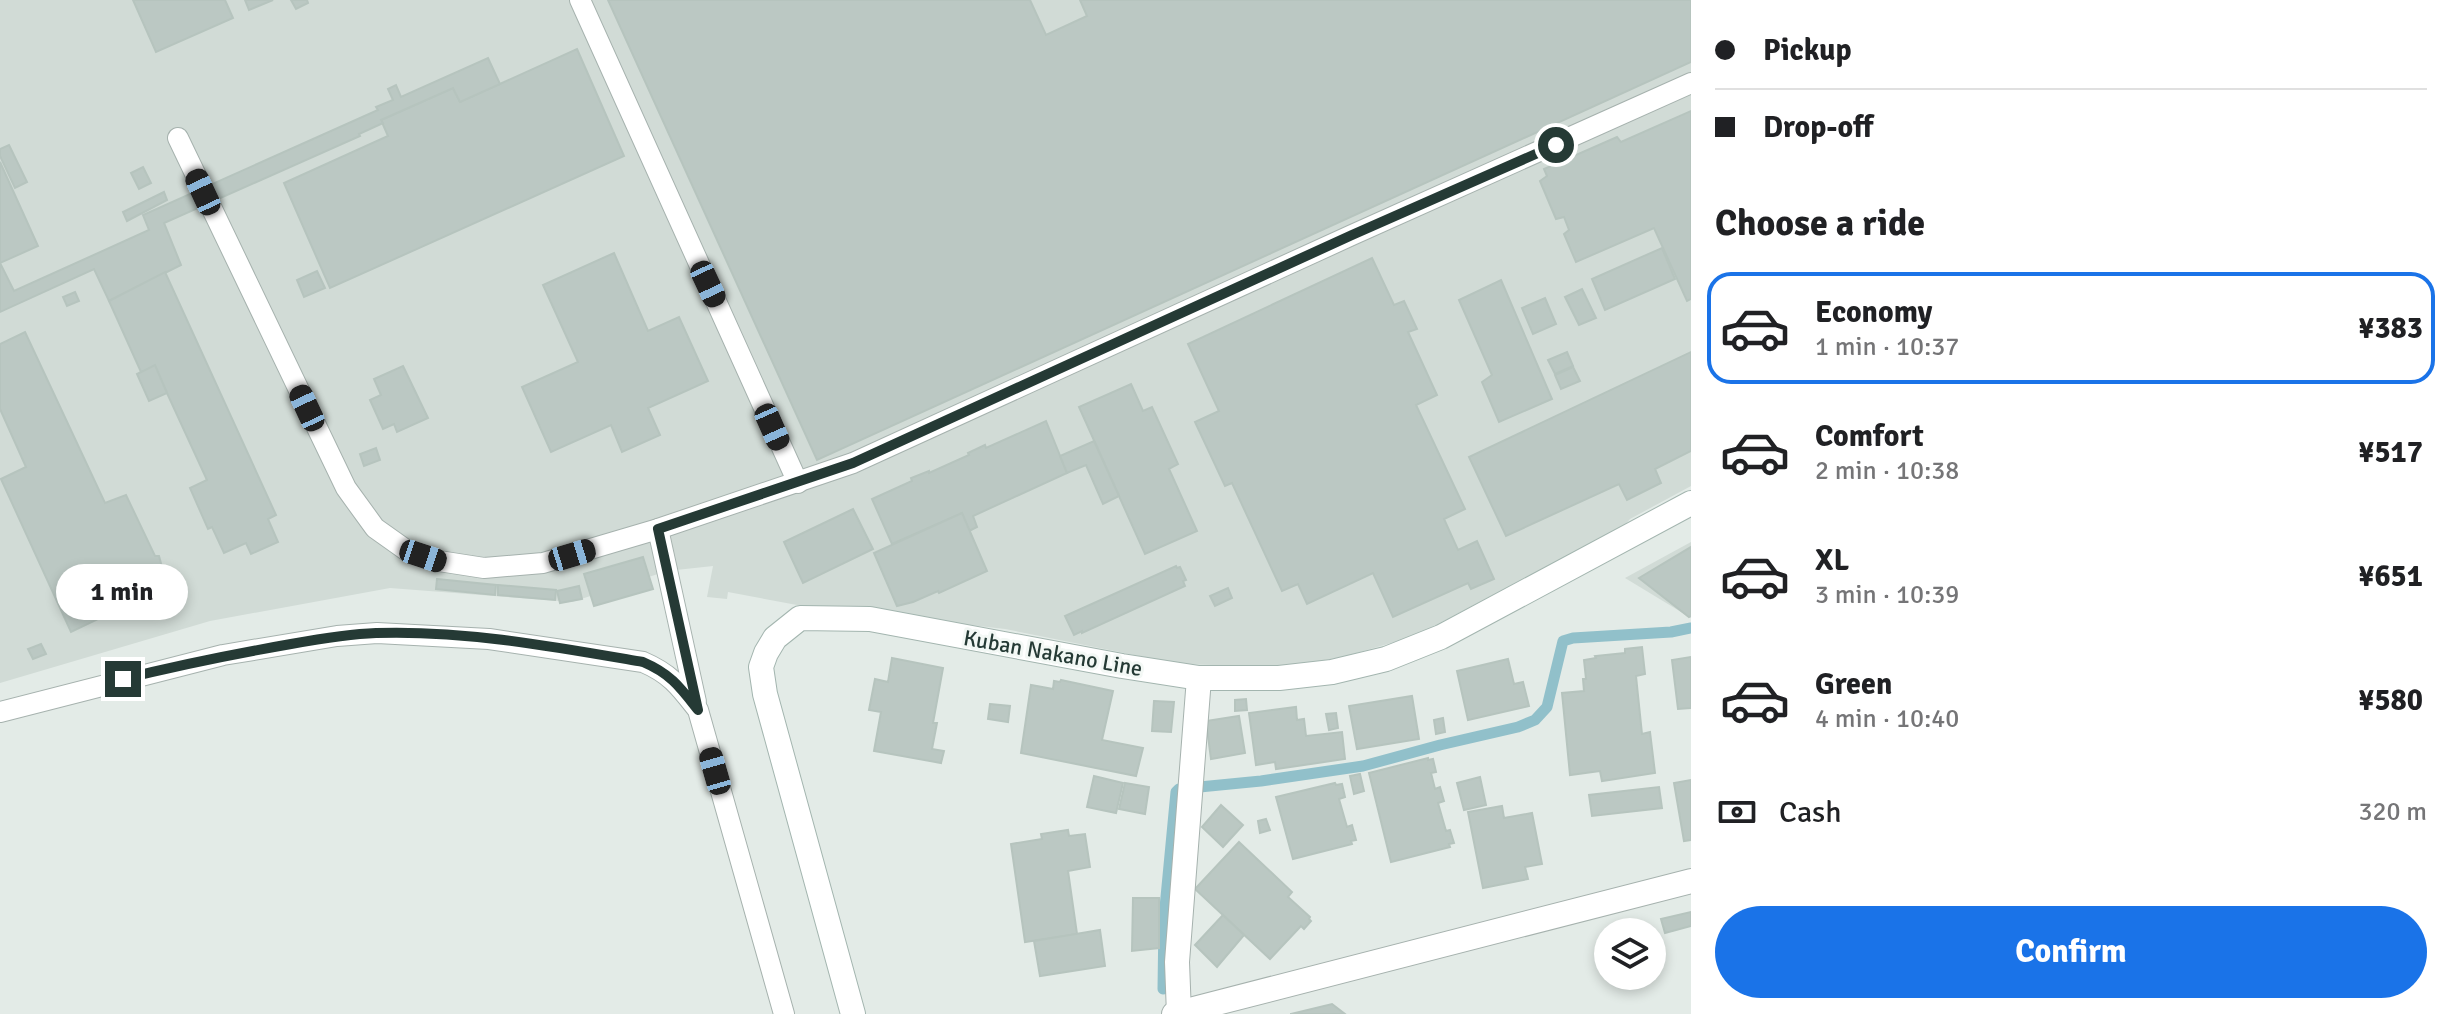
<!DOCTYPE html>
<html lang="en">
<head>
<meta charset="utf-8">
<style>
  :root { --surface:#fff; --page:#f2f2f2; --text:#202124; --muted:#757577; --line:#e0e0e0; --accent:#1a73e8 }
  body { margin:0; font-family:Signika,sans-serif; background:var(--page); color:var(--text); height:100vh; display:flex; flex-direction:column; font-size:30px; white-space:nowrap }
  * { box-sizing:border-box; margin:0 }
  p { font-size:26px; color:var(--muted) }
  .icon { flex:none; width:44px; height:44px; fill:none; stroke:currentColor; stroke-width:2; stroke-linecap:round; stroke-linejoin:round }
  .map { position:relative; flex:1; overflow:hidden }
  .side { display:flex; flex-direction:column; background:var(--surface); width:760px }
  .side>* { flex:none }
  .guide { display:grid; align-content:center; height:176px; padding:0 24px; background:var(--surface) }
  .controls { position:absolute; left:1594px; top:918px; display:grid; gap:16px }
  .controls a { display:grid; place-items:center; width:72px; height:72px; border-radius:50%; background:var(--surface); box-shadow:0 4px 12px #0003; font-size:40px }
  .end { position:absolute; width:36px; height:36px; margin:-18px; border:10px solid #253a35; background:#fff; box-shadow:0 0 0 4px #fff }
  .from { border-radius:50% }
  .bubble { position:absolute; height:56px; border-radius:28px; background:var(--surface); box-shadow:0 4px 12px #0003; font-size:26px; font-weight:700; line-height:56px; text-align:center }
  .car { position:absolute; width:24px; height:48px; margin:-24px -12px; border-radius:10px; box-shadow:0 0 6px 2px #0007; background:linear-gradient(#222 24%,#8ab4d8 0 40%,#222 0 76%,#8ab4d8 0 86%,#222 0) }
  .guide b { display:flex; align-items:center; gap:28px; height:76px; font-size:30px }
  .guide b+b { border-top:2px solid var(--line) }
  .guide i { width:20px; height:20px; background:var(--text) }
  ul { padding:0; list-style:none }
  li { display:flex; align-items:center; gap:24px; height:112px; margin:0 16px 12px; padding:0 8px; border:4px solid transparent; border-radius:24px }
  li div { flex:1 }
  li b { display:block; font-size:30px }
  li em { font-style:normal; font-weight:700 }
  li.selected { border-color:var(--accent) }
  li>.icon { width:72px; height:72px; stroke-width:1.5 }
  h2 { padding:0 24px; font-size:36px; line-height:96px }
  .pay { display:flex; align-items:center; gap:20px; height:88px; padding:0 24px; font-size:30px }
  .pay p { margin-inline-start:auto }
  .button { display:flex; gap:16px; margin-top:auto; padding:16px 24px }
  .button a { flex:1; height:92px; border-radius:48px; background:var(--accent); color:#fff; font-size:32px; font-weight:700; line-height:92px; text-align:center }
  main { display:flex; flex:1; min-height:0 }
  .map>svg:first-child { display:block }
  .built { fill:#d1dbd6 }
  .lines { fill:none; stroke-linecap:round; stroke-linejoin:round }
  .stream { stroke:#91c0ca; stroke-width:11 }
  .building { fill:#bbc8c3; stroke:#b6c4be; stroke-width:2 }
  .service-casing { stroke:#a6b2ae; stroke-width:22 }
  .minor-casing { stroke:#a6b2ae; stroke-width:26 }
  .tertiary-casing { stroke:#a6b2ae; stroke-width:26 }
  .secondary-casing { stroke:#a3b5af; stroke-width:26 }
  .service { stroke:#fff; stroke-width:20 }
  .minor { stroke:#fff; stroke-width:24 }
  .tertiary { stroke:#fff; stroke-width:24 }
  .secondary { stroke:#fff; stroke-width:24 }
  .route { stroke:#253a35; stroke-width:10 }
  .labels { text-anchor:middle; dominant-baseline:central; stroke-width:6; stroke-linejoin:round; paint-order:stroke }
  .street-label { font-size:22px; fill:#253a35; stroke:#f3f8f5 }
</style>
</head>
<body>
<main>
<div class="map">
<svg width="1691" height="1014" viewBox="0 0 1691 1014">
  <rect width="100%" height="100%" fill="#e3ebe7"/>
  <!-- built -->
  <g class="built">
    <path d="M0 0H1691V486L1630 519 1624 526 1415 636 1343 657 1282 667 1179 664 1005 629 797 605 728 592 727 599 707 597 713 566 667 571 572 602 390 588 210 621 0 683Z"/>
    <path d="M1691 542V618L1625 578Z"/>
  </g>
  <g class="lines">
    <!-- stream -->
    <path class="stream" d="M1163 989 1164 918 1176 792 1179 789 1261 781 1363 766 1440 745 1518 727 1535 720 1547 707 1563 641 1573 638 1671 632 1691 628"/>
  </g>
  <!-- building -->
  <g class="building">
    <path d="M133 0H225L233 18 156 52Z"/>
    <path d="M245 0H273L249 10Z"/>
    <path d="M291 0H307L308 3 296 9Z"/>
    <path d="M608 0H1030L1046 35 1087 16 1080 0H1691V62L817 460Z"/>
    <path d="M577 49 624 156 330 288 284 183 388 136 381 120 453 88 460 102Z"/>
    <path d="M488 58 500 84 460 102 453 88 381 120 383 123 359 134 360 136 164 223 181 265 109 301 94 269 0 312V263L14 291 149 230 143 215 378 110 376 107 393 100 388 89 396 85 401 97Z"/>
    <path d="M1691 111V299L1687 301 1654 228 1576 262 1564 234 1569 230 1564 217 1556 219 1540 181 1547 176 1544 169 1617 137 1621 142Z"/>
    <path d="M9 145 27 182 15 188 0 156V149Z"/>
    <path d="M0 162 38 246 0 263Z"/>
    <path d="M143 167 151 183 139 189 131 173Z"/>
    <path d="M164 192 167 200 127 221 123 212Z"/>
    <path d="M1662 248 1675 279 1605 310 1592 279Z"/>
    <path d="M614 253 648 331 679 317 708 381 648 408 660 435 622 452 611 425 551 452 522 387 578 362 543 285Z"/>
    <path d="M1372 258 1394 305 1404 301 1417 329 1408 332 1437 395 1416 405 1465 509 1444 519 1458 550 1477 541 1494 579 1471 589 1468 583 1393 617 1373 573 1307 604 1298 584 1282 591 1232 483 1225 486 1195 422 1219 411 1188 344Z"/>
    <path d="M317 271 325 288 304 297 297 280Z"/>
    <path d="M165 272 276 515 268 519 278 542 251 554 246 543 224 553 212 527 208 529 190 488 207 480 155 367 141 372 109 301Z"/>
    <path d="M1501 280 1552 399 1499 422 1482 382 1492 375 1459 300Z"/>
    <path d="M1582 289 1596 318 1579 325 1565 297Z"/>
    <path d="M75 292 79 301 67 306 63 297Z"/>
    <path d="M1545 298 1556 324 1533 334 1522 308Z"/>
    <path d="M25 332 105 503 126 495 155 556H159L167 586 71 632 1 479 26 467 0 409V344Z"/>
    <path d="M1567 352 1573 366 1555 374 1548 360Z"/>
    <path d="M1691 352V451L1655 469 1661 483 1627 500 1619 484 1506 536 1469 457Z"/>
    <path d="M155 365 167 393 149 401 137 374Z"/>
    <path d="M403 366 428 418 397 432 394 424 383 429 370 400 381 395 374 379Z"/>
    <path d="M1573 367 1580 381 1561 389 1555 375Z"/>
    <path d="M1131 384 1143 411 1152 407 1178 464 1169 469 1197 531 1145 554 1079 407Z"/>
    <path d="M1046 421 1067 473 973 516 977 527 969 531 962 513 892 544 872 499 912 481 911 478 929 471V473L969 455 968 453 985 445 986 448Z"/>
    <path d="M1094 441 1119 496 1103 504 1086 465 1067 473 1060 456Z"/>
    <path d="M376 448 380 460 364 466 360 454Z"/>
    <path d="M853 509 873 549 803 583 784 542Z"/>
    <path d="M962 513 987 571 939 593 938 591 913 602 897 606 874 553Z"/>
    <path d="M1691 547V616L1689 617 1639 578Z"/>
    <path d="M643 557 653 589 594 606 584 574Z"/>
    <path d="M1176 566 1177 568 1180 567 1186 580 1183 581 1185 586 1082 633V631L1074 635 1065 616Z"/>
    <path d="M437 579 496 585 495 595 436 589Z"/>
    <path d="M498 585 556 590 555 600 498 595Z"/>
    <path d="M579 586 582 599 560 603 557 591Z"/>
    <path d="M1228 588 1232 598 1215 606 1210 596Z"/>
    <path d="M41 644 46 654 33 659 28 649Z"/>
    <path d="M1642 647 1645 674 1636 676 1642 734 1650 732 1655 773 1602 781 1600 771 1570 775 1562 693 1584 691 1583 679H1586L1584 660 1596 658 1595 656 1625 653V649Z"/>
    <path d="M1691 657V708L1678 709 1672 660Z"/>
    <path d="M892 658 943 668 933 723H937L932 749 944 751 941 763 874 751 881 712 869 710 875 679 888 682Z"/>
    <path d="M1508 659 1514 684 1523 682 1529 706 1468 720 1457 671Z"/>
    <path d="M1061 680 1113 691 1102 740 1143 748 1136 776 1021 753 1031 685 1053 689 1054 681 1060 682Z"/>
    <path d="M1412 696 1419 739 1357 749 1349 706Z"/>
    <path d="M1246 699 1247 710 1235 711V700Z"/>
    <path d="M1154 701 1174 702 1171 732 1152 731Z"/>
    <path d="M990 704 1010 706 1008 722 988 719Z"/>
    <path d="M1296 707 1297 720 1304 719 1306 736 1342 732 1345 759 1276 769 1275 762 1256 765 1249 713Z"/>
    <path d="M1336 713 1338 728 1329 730 1326 714Z"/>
    <path d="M1239 716 1245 753 1211 759 1206 721Z"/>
    <path d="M1443 718 1445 732 1436 734 1434 720Z"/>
    <path d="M1428 758V760L1433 759 1436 772 1431 773 1435 789 1440 787 1444 801 1438 803 1446 831 1450 830 1454 843 1449 844 1450 847 1391 862 1369 773Z"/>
    <path d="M1360 774 1364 791 1354 794 1350 776Z"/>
    <path d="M1094 776 1123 783 1116 813 1087 807Z"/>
    <path d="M1480 777 1486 805 1464 810 1457 783Z"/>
    <path d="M1691 780V840L1684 841 1674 783Z"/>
    <path d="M1125 783 1149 787 1145 814 1119 809Z"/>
    <path d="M1335 783 1336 785 1342 784 1345 797 1339 799 1347 827 1352 825 1356 840 1351 841 1352 844 1293 859 1276 797Z"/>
    <path d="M1659 787 1662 808 1592 816 1589 795Z"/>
    <path d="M1221 805 1243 825 1223 847 1202 827Z"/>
    <path d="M1502 806 1504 818 1532 813 1542 864 1525 867 1528 879 1483 888 1468 812Z"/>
    <path d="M1266 819 1270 830 1260 833 1258 821Z"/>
    <path d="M1068 830 1069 836 1085 834 1090 867 1068 871 1077 934 1025 942 1011 844 1042 839 1041 834Z"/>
    <path d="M1239 842 1292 892 1288 897 1310 917 1309 919 1311 921 1304 929 1301 926 1270 959 1195 889Z"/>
    <path d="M1133 898H1159V948L1132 951Z"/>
    <path d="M1691 912V926L1665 933 1661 919Z"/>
    <path d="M1223 915 1244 935 1217 967 1195 945Z"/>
    <path d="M1100 930 1105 966 1040 976 1034 941Z"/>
    <path d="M1332 1004 1345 1014H1290H1291Z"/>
  </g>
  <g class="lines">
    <!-- service casing -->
    <g class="service-casing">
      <g id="service">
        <path d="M580 0 798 483"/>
        <path d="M178 138 346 488 375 528 406 550 439 561 484 568 543 563 658 529 853 463 1352 235 1691 83"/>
        <path d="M658 529 696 702"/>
        <path d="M0 712 223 655 337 636 377 633 489 639 643 662C671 674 680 687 698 710L784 1014"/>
      </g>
    </g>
    <!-- minor casing -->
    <g class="minor-casing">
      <path id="minor" d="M1179 1014 1177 962 1199 678"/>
    </g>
    <!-- tertiary casing -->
    <g class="tertiary-casing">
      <path id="tertiary" d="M1174 1014 1691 881"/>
    </g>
    <!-- secondary casing -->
    <g class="secondary-casing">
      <path id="secondary" d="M853 1014 765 694 761 667 766 653 775 638 800 618 870 619 1122 666 1199 678H1279L1332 672 1386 659 1441 637 1691 503"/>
    </g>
    <!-- service -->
    <use href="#service" class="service"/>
    <!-- minor -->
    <use href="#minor" class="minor"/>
    <!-- tertiary -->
    <use href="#tertiary" class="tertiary"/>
    <!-- secondary -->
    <use href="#secondary" class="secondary"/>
  </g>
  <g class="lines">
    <!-- route -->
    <path class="route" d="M123 679C179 665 234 654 291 644 319 639 347 634 376 633 465 630 556 647 643 662 671 674 680 687 698 710L658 529 853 463 1352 235 1556 145"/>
  </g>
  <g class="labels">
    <!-- street labels -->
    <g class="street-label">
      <text transform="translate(1053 653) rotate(10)">Kuban Nakano Line</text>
    </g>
  </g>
</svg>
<div class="controls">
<a><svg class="icon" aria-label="layers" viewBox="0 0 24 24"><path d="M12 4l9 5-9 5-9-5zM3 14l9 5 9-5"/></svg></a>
</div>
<i class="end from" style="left:1556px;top:145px"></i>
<i class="end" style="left:123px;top:679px"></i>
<div class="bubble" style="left:56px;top:564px;width:132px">1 min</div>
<i class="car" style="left:203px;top:192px;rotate:335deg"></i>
<i class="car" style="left:708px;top:284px;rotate:155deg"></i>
<i class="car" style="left:307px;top:408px;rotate:335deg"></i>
<i class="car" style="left:772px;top:427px;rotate:156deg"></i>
<i class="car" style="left:572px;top:555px;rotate:73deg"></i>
<i class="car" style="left:423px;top:556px;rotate:108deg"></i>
<i class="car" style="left:715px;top:771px;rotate:344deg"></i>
</div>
<section class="side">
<div class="guide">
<b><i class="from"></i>Pickup</b>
<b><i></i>Drop-off</b>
</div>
<h2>Choose a ride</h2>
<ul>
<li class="selected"><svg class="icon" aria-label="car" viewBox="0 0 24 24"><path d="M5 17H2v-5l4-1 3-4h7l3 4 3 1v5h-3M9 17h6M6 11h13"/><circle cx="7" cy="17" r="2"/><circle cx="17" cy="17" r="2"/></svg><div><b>Economy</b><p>1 min · 10:37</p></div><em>¥383</em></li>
<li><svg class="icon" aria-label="car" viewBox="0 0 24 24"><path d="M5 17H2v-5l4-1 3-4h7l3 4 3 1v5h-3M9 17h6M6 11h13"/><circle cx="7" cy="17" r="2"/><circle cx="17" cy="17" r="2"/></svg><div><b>Comfort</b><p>2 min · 10:38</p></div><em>¥517</em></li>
<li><svg class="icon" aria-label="car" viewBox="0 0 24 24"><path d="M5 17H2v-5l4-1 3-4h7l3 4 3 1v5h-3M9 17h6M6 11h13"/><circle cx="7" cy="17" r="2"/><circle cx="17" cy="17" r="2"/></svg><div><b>XL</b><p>3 min · 10:39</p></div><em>¥651</em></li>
<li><svg class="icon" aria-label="car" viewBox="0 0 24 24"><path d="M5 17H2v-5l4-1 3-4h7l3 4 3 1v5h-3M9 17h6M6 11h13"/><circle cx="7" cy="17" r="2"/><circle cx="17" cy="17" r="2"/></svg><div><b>Green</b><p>4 min · 10:40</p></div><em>¥580</em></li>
</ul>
<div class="pay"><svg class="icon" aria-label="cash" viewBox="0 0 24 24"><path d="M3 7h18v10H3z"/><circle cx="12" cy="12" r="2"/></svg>Cash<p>320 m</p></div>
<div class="button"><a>Confirm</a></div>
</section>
</main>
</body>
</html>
